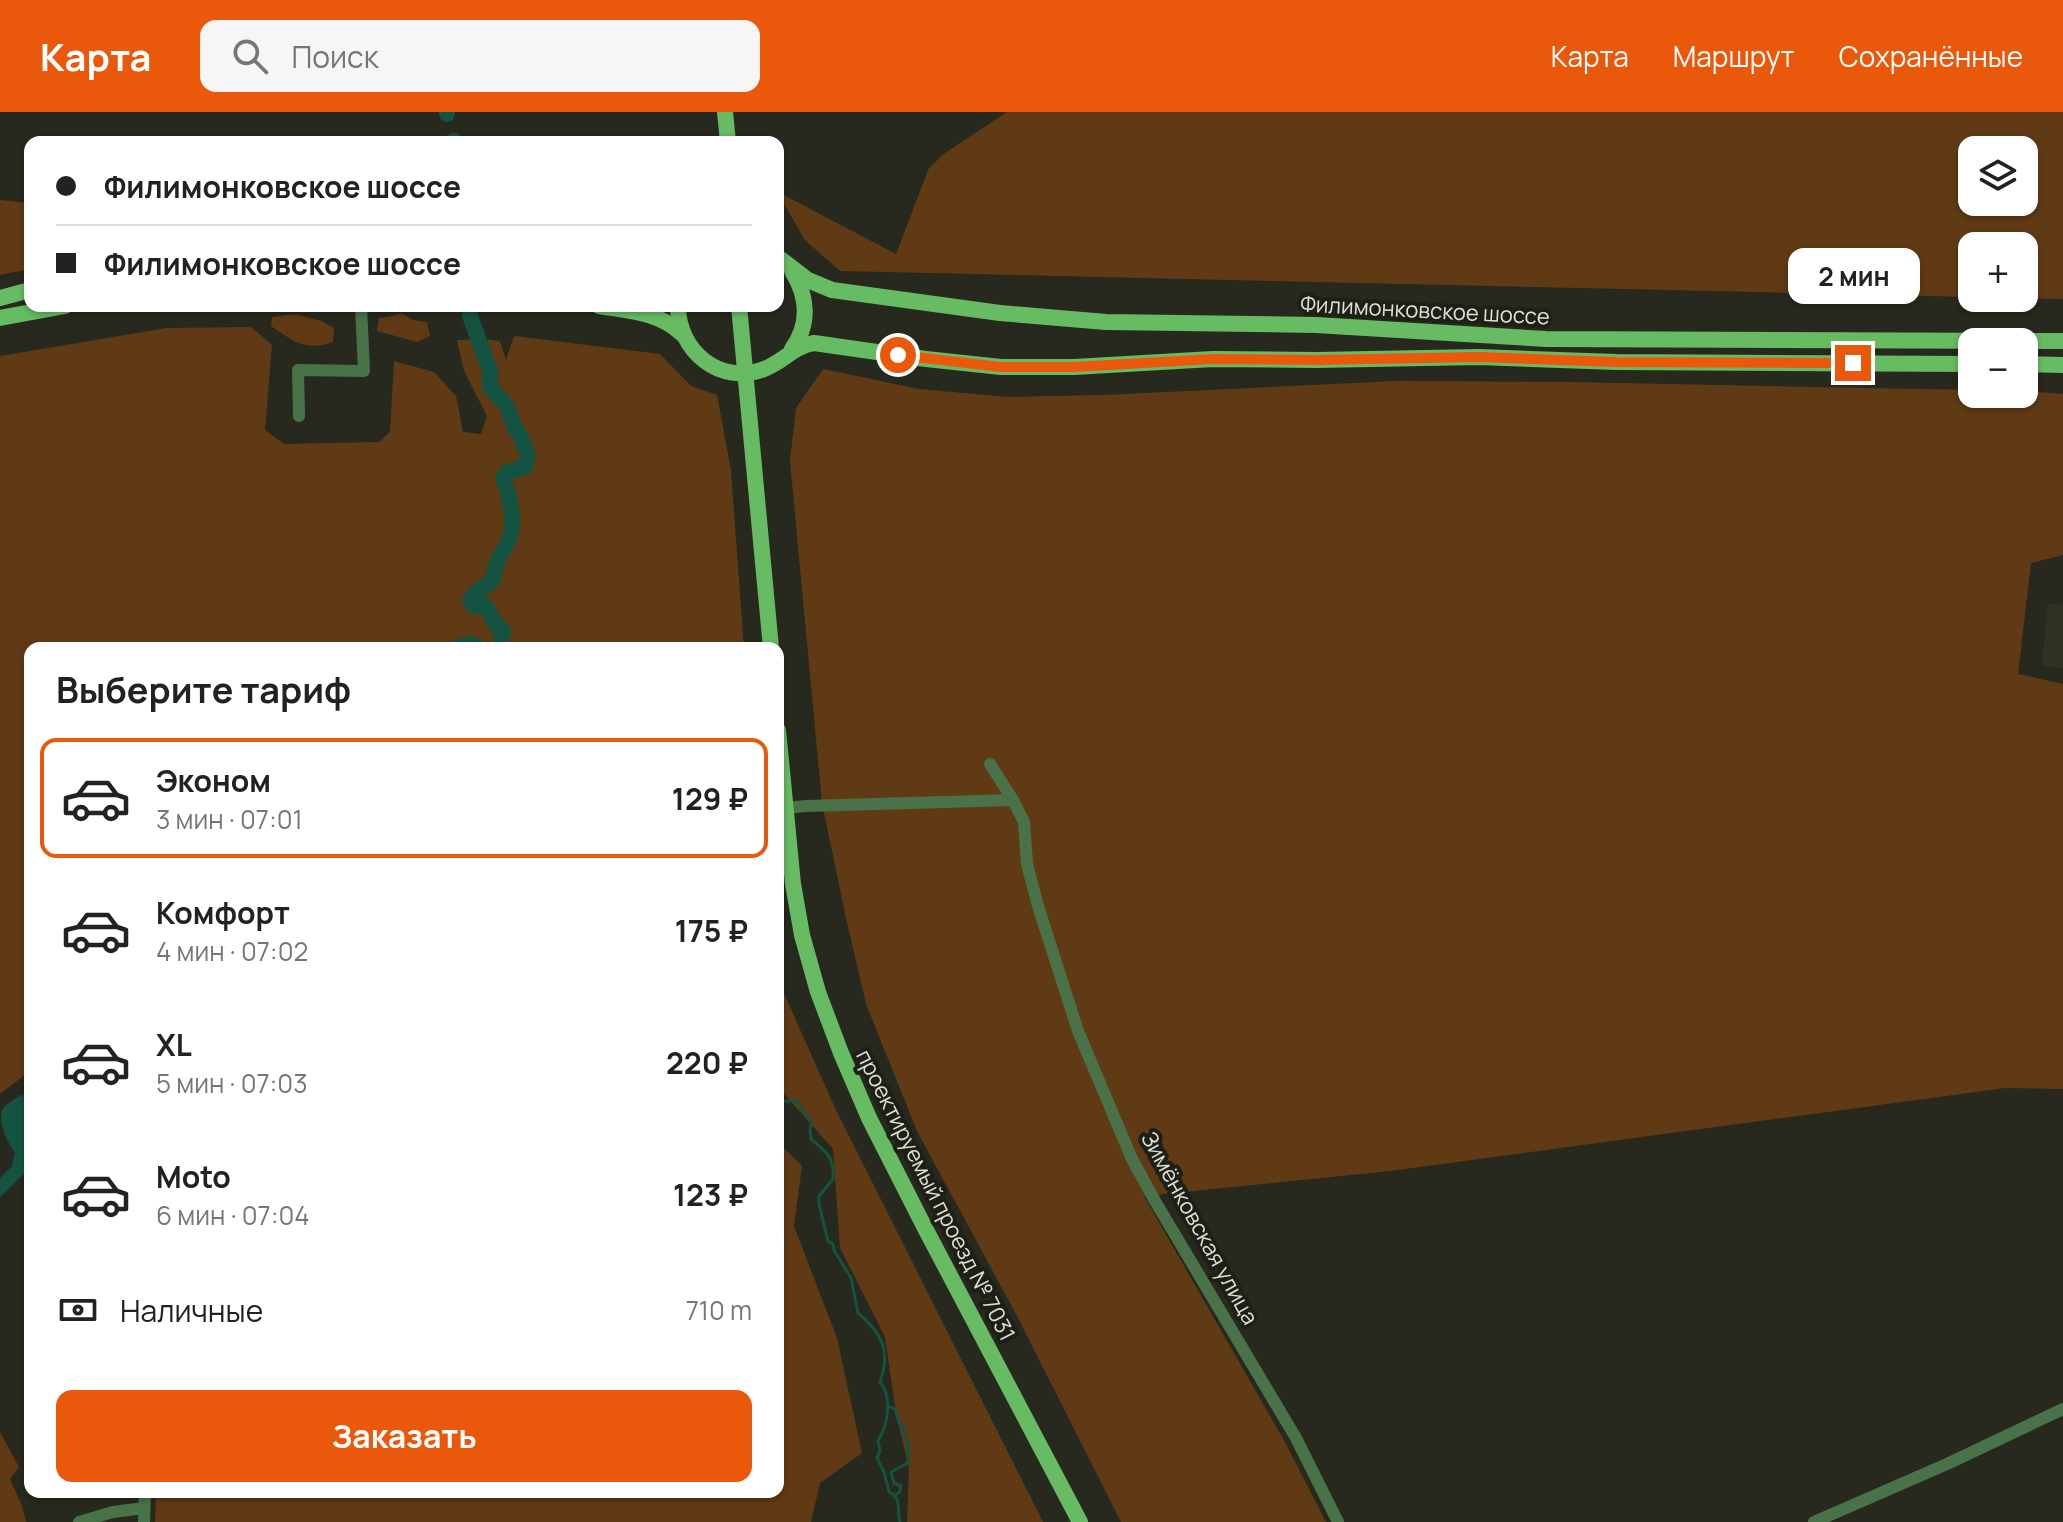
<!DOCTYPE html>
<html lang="ru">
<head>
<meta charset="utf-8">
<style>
  :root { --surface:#fff; --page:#f6f6f6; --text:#222; --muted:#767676; --line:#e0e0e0; --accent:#ea580c }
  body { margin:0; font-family:Manrope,sans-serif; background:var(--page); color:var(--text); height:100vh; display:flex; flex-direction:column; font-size:30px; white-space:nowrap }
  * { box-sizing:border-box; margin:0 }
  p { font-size:26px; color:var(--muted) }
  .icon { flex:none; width:44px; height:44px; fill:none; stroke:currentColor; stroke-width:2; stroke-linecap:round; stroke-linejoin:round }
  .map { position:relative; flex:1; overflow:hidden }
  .sheet { position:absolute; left:24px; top:530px; width:760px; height:856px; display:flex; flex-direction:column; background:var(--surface); border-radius:16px; box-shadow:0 2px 6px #0004 }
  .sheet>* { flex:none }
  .guide { position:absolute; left:24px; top:24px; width:760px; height:176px; border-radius:16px; box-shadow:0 2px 6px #0004; display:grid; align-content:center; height:176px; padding:0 32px; background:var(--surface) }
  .buttons { position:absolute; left:1958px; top:24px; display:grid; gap:16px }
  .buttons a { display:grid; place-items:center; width:80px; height:80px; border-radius:16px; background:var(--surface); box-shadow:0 2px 6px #0004; font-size:40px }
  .end { position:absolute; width:36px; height:36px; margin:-18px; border:10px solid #ea580c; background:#fff; box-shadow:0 0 0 4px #fff }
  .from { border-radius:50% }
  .bubble { position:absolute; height:56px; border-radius:16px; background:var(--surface); box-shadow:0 2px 6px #0004; font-size:26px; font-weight:700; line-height:56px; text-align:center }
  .guide b { display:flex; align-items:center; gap:28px; height:76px; font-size:30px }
  .guide b+b { border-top:2px solid var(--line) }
  .guide i { width:20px; height:20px; background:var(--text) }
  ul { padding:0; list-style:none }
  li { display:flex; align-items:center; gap:24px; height:120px; margin:0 16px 12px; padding:0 16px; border:4px solid transparent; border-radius:16px }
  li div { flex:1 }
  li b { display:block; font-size:30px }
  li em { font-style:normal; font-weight:700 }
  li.current { border-color:var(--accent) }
  li>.icon { width:72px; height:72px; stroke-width:1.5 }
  h2 { padding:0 32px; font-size:36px; line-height:96px }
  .pay { display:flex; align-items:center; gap:20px; height:88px; padding:0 32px; font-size:30px }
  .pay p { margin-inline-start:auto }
  .primary-button { display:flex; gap:16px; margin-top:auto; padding:16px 32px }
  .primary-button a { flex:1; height:92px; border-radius:16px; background:var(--accent); color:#fff; font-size:32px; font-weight:700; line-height:92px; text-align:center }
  header { display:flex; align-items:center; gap:48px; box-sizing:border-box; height:112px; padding:0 40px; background:var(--accent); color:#fff }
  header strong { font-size:38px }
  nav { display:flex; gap:44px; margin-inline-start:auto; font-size:28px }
  .search { width:560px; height:72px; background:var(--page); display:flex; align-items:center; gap:20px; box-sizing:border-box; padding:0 28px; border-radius:16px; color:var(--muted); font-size:30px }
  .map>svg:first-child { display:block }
  .built { fill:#303322 }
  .green { fill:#603a14; fill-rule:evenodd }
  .water { fill:#145341 }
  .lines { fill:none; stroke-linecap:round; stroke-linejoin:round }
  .stream { stroke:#145341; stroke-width:3 }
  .river { stroke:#145341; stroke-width:16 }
  .minor { stroke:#4a7248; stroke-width:12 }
  .major { stroke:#66bb63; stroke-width:16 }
  .route { stroke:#ea580c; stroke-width:10 }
  .labels { text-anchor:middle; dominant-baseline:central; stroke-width:8; stroke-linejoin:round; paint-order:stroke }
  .street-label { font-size:22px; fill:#dee0d8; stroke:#1e2015 }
</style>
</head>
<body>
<header>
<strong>Карта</strong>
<div class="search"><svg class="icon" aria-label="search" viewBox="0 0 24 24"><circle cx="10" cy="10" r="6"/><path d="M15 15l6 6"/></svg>Поиск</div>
<nav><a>Карта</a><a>Маршрут</a><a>Сохранённые</a></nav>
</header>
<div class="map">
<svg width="2063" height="1410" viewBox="0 0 2063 1410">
  <rect width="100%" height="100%" fill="#27291e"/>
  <!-- built -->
  <path class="built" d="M2048 491 2063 493V556L2042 554Z"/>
  <!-- green -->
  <g class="green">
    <path d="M1007 0H2063V187L2024 186V134H1972V185L840 159 805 128 778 82V80L896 142 929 56 945 41ZM1972 38H2024V90H1972Z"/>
    <path d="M0 88 30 91V157L0 163Z"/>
    <path d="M401 201 413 208 427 210 430 224 417 230 377 219 379 206 393 204Z"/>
    <path d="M295 202 321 209 334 216 333 230C305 240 293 229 271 214L272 205Z"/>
    <path d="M251 215 272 233 265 318 284 332 379 330 390 320 394 249 434 260 456 284 463 320 481 322 487 304 464 259 457 228 483 227 500 229 506 248 514 224 660 242 691 274 717 283 731 359 744 536H30V959L0 982V244L167 216Z"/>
    <path d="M823 257 919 277 1008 285 1104 283 1396 269 1570 270 1972 278V282H2024V279L2063 282V443L2031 451 2018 562 2063 572V977L2005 976 1390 1059 1144 1084 1286 1332 1326 1410H1121L1017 1204 917 1019 866 892 846 806 822 691 790 349 796 296Z"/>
    <path d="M778 868 835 996 1043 1410H907L909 1357 896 1301 885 1225 840 1136 833 1037 778 975Z"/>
    <path d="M778 1030 802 1054 794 1114 837 1226 862 1341 820 1371 811 1410H155L156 1380H778Z"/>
    <path d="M0 1320 19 1355 10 1367 22 1394 26 1410H0Z"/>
  </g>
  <!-- water -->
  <path class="water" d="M21 983 30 985V1056L0 1085V1066L12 1054 15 1041C7 1029 0 1015 1 1000 3 993 15 987 21 983Z"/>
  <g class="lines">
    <!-- stream -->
    <g class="stream">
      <path d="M778 987 781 989H798L802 999 812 1010 810 1018 811 1027C827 1041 834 1044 833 1067L819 1084V1092L828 1129 833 1132 834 1138 851 1166 858 1201C882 1221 891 1239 880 1270 893 1286 888 1312 878 1329L880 1339 877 1346 884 1360 889 1380C903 1387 896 1398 900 1410"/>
      <path d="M888 1294 895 1297 899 1311 904 1316V1323L908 1329V1351L891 1360 894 1371 901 1374 900 1380 895 1383"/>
    </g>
    <!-- river -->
    <g class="river">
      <path d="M447 0V2"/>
      <path d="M454 30V29"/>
      <path d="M470 204 490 259V275L507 294 514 314 523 329 528 344 525 355 507 360 503 367C510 382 516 411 509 427 506 435 500 442 497 450 495 455 495 463 492 468 485 477 474 478 470 489L475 494 484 493C494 504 491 511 503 519L499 536"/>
      <path d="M457 536 470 532 481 536"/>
    </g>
    <!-- minor -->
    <g class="minor">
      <path d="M299 304 298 258 364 259 361 194"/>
      <path d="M990 652 1013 688 1024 710 1027 752 1038 794 1078 919 1132 1047 1155 1089 1296 1326 1338 1410"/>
      <path d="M785 696 806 694 1013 688"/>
      <path d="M79 1410 113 1400 144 1396"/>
      <path d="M144 1410 145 1380"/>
      <path d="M1814 1410 1947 1352 2063 1297"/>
    </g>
    <!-- major -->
    <g class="major">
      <path d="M725 0 728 30"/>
      <path d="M778 145 808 168 832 178 1000 201 1106 210 1316 213 1546 227 2063 229"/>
      <path d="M0 186 30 178"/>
      <path d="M599 194C629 199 659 200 682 222"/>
      <path d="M678 194C678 239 720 274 764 257 783 250 794 234 814 231L926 247 1001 255H1074L1213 247 1316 248 1479 245 1616 250 1972 252"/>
      <path d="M739 194 771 536"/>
      <path d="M0 206 65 194"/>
      <path d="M792 237C810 212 808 185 792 159"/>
      <path d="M2024 252 2063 253"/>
      <path d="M778 618 793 772 802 823 818 880 841 941 869 1006 926 1118 1080 1410"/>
    </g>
  </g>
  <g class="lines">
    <!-- route -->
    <path class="route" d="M898 243 1001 255H1074L1213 247 1316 248 1479 245 1616 250 1853 251"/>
  </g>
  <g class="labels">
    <!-- street labels -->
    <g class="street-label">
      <text transform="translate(1425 198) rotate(3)">Филимонковское шоссе</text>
      <text transform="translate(936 1083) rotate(63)">проектируемый проезд № 7031</text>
      <text transform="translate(1200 1116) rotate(61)">Зимёнковская улица</text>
    </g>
  </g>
</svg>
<div class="buttons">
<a><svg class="icon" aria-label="layers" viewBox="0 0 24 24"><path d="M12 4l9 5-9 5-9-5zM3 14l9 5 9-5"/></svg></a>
<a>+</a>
<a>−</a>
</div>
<i class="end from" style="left:898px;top:243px"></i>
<i class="end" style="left:1853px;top:251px"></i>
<div class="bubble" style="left:1788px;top:136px;width:132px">2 мин</div>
<div class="guide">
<b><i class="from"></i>Филимонковское шоссе</b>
<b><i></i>Филимонковское шоссе</b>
</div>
<section class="sheet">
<h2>Выберите тариф</h2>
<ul>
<li class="current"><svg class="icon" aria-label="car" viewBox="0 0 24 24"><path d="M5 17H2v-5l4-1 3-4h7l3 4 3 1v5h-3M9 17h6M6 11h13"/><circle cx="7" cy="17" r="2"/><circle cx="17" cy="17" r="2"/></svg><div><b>Эконом</b><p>3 мин · 07:01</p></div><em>129 ₽</em></li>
<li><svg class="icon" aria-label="car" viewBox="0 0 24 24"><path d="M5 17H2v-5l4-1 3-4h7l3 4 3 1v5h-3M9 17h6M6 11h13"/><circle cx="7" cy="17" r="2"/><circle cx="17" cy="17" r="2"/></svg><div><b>Комфорт</b><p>4 мин · 07:02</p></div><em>175 ₽</em></li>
<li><svg class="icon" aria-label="car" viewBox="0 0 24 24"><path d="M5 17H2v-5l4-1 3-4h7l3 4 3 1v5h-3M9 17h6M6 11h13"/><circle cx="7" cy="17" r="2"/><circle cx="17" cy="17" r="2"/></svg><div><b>XL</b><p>5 мин · 07:03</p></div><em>220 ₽</em></li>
<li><svg class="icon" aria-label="car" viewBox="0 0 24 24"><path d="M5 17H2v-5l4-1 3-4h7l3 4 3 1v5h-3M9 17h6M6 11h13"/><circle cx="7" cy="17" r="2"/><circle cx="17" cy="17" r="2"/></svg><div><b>Moto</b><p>6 мин · 07:04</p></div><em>123 ₽</em></li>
</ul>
<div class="pay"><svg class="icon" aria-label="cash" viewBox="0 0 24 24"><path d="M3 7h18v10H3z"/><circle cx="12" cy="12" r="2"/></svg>Наличные<p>710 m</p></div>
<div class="primary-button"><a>Заказать</a></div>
</section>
</div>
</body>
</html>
